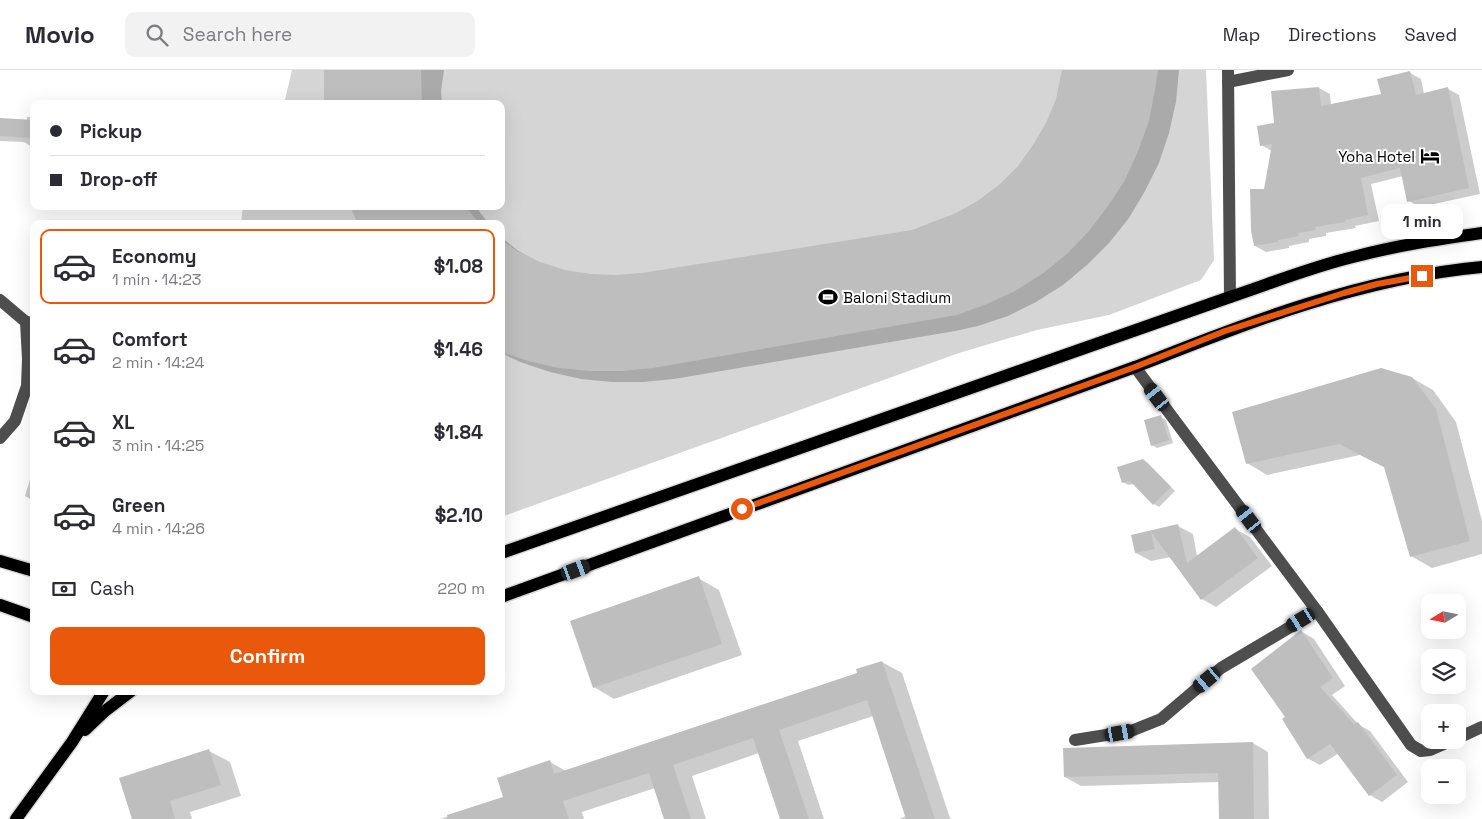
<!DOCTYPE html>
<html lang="en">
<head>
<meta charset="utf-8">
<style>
  :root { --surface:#fff; --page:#f2f2f3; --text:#2b2b33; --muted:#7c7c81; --line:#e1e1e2; --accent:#ea580c }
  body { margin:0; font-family:"Space Grotesk",sans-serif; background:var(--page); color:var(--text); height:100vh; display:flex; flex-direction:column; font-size:19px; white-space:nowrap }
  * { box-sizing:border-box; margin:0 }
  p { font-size:16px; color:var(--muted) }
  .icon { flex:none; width:28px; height:28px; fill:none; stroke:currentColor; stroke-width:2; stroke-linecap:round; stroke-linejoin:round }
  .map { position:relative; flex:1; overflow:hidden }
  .details { position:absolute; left:30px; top:150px; width:475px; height:475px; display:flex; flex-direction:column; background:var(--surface); border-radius:10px; box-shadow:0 5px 20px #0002 }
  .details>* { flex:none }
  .banner { position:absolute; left:30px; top:30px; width:475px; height:110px; border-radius:10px; box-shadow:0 5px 20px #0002; display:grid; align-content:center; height:110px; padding:0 20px; background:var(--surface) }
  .needle { width:32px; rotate:260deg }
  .controls { position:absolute; left:1421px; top:524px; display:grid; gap:10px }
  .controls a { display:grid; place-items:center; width:45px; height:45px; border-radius:10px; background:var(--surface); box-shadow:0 5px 20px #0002; font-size:25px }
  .end { position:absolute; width:22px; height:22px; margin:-11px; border:6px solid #ea580c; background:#fff; box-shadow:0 0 0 2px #fff }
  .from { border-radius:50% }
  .bubble { position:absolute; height:35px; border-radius:10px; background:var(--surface); box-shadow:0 5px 20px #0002; font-size:16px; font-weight:800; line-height:35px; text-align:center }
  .car { position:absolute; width:15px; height:30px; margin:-15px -8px; border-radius:6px; box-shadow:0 0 4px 1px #0007; background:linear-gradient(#222 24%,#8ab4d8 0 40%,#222 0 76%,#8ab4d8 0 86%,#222 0) }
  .banner b { display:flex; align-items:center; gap:18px; height:48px; font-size:19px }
  .banner b+b { border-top:1px solid var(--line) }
  .banner i { width:12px; height:12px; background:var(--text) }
  ul { padding:9px 0 0; list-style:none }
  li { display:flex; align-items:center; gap:15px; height:75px; margin:0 10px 8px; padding:0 10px; border:2px solid transparent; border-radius:10px }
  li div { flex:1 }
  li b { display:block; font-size:19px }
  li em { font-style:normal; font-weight:800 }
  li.current { border-color:var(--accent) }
  li>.icon { width:45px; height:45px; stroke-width:1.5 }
  .pay { display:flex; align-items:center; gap:12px; height:55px; padding:0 20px; font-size:19px }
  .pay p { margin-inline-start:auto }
  .action { display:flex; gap:10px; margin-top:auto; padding:10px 20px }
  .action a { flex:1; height:58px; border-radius:10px; background:var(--accent); color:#fff; font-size:20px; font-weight:800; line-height:58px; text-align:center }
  header { display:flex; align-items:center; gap:30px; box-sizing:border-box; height:70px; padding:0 25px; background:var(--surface); border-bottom:1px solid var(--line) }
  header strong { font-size:24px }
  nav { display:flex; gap:28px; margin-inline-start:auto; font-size:18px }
  .search { width:350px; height:45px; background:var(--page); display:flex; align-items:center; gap:12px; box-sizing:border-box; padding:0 18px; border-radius:10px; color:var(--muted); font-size:19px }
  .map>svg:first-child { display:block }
  .green { fill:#d5d5d5 }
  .shadow { fill:#0003 }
  .building { fill:#bebebe }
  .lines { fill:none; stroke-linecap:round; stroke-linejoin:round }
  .major-casing { stroke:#dbdbdb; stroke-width:15 }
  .minor { stroke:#4e4e4e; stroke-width:12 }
  .major { stroke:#000; stroke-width:12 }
  .route { stroke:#ea580c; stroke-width:6 }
  .labels { text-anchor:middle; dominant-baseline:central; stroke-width:4; stroke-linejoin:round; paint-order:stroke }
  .poi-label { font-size:15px; fill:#000; stroke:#fff; text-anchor:end }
</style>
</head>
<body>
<header>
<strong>Movio</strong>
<div class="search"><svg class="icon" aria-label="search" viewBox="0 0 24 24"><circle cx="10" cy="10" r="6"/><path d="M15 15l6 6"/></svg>Search here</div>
<nav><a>Map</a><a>Directions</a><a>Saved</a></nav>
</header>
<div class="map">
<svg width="1482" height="749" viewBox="0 0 1482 749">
  <rect width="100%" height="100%" fill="#fff"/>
  <!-- green -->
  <path class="green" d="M292 0H1206L1214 190 1201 210 1109 245 1037 260 959 283 501 447V154H241L243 136H501V34H284Z"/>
  <!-- shadow -->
  <g class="shadow">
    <path d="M326 0H444L441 21 442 34H326Z"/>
    <path d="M1063 0H1179L1176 32 1169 63 1159 93 1145 121 1129 148 1109 173 1087 195 1063 215 1036 232 1008 246 978 256 955 261 674 309 643 312H612L581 309 550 302 520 292 501 283V167L517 180 540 193 565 201 590 205 616 206 642 204 912 161 957 144 980 131 1000 115 1019 97 1047 54 1057 29Z"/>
    <path d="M1410 3 1421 9 1424 24 1448 19 1459 25 1480 124 1420 137 1409 131 1403 106 1371 114 1379 151 1355 156 1356 158 1326 163V166L1309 169V172L1289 176V178L1266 182 1255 176 1272 81 1261 75 1276 54 1272 22 1319 18 1330 24 1331 35 1382 25Z"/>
    <path d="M27 47H34V78L24 72 0 71V49L27 50Z"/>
    <path d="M351 136H475L489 154H359Z"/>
    <path d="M77 151 82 154H68Z"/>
    <path d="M1412 308 1433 320 1456 352 1482 451V484L1432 498 1411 486 1386 398 1360 385 1267 405 1247 393Z"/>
    <path d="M1161 347 1166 350 1173 373 1157 378 1152 375Z"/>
    <path d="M1143 390 1148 393 1175 421 1159 437 1154 434 1134 414 1128 415 1123 412Z"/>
    <path d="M34 396V431L25 426Z"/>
    <path d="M1178 456 1193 464 1197 486 1235 459 1250 467 1272 496 1216 537 1202 529 1171 487 1151 491 1136 483 1133 466Z"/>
    <path d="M698 508 719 520 742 585 614 629 594 617Z"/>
    <path d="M1301 561 1314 569 1345 616 1332 625 1359 655 1370 661 1408 712 1382 732 1370 725 1339 683 1320 695 1307 688 1287 648Z"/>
    <path d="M882 592 902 603 950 748 952 749H899L906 746 873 646 798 671 824 749H781L759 683 692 706 706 749H665L655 718 582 742 584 749H440L505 728 550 692 566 701 859 603Z"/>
    <path d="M1253 673 1268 682 1269 749H1220L1219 712 1081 716 1065 707Z"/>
    <path d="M209 681 230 692 241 726 190 742 192 749H134Z"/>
  </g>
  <!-- building -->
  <g class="building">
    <path d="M324 0H421L422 34H324Z"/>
    <path d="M1062 0H1158L1155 20 1149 51 1138 81 1125 110 1108 136 1089 161 1067 184 1042 204 1015 221 987 234 957 245 653 298 622 301H590L559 298 528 291 501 282V170L517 181 540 192 565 200 591 204 616 205 642 203 912 160 956 143 979 130 1000 114 1018 96 1033 75 1046 53 1056 29Z"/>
    <path d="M1410 1 1416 25 1448 17 1469 118 1407 132 1400 98 1361 108 1368 145 1345 150V152L1315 157 1316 160 1298 163 1299 166 1278 170V172L1254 176 1251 161 1250 119H1264L1272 74 1260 76 1257 56 1274 53 1271 21 1319 17 1321 36 1381 24 1377 9Z"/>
    <path d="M0 48 34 50V68L0 66Z"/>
    <path d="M350 136H465L480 154H358Z"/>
    <path d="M1381 298 1412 307 1436 339 1470 471 1410 487 1384 397 1339 374 1246 394 1232 342Z"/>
    <path d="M1161 345 1169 370 1151 376 1144 350Z"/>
    <path d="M1143 389 1171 417 1153 435 1130 411 1122 413 1117 397Z"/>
    <path d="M1178 454 1187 493 1235 457 1258 488 1201 530 1151 462 1155 479 1135 483 1131 465Z"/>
    <path d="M699 506 722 574 593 618 570 551Z"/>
    <path d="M1301 560 1333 608 1320 617 1354 654 1358 652 1397 705 1369 726 1330 674 1307 689 1282 649 1285 647 1251 599Z"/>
    <path d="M882 591 935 749H906L867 630 779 660 809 749H780L753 668 673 695 691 749H664L649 703 563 731 569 749H448L447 745 503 727 497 708 550 690 554 704 857 603 856 599Z"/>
    <path d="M1253 672 1254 749H1219L1218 703 1064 707 1063 678Z"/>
    <path d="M209 679 221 715 170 731 175 749H132L119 708Z"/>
  </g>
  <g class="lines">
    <!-- major casing -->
    <g class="major-casing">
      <g id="major">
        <path d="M501 483 1230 227C1272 213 1314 196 1357 186 1399 175 1440 169 1482 163"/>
        <path d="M0 491 34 501"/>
        <path d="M501 527 1135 297C1247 253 1361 208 1482 197"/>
        <path d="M0 535 34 547"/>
        <path d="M85 660 105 641 131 621"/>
        <path d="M16 749 72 672 104 621"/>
      </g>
    </g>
    <!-- minor -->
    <g class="minor">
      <path d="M1228 0 1230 227"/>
      <path d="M1228 12 1288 0"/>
      <path d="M0 230 26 252 34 253"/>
      <path d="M1135 297 1317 541 1411 675 1421 681 1430 680 1453 670"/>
      <path d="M0 368 15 351 27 316 28 289 26 252"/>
      <path d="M1458 668 1482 657"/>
      <path d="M1075 670 1131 661 1161 649 1221 598 1317 541"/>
    </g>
    <!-- major -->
    <use href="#major" class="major"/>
  </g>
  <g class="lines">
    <!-- route -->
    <path class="route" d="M742 439 1135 297 1225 261 1344 223 1377 214 1422 206"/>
  </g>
  <!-- icons -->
  <defs>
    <g id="hotel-bare" transform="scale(1.5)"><path d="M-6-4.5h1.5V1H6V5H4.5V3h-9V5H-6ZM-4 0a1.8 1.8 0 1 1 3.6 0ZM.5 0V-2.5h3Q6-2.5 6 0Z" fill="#000" stroke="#fff" stroke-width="2.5" paint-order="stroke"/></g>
    <g id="stadium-bare" transform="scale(1.5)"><path d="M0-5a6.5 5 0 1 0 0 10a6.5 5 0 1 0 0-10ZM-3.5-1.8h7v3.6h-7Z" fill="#000" stroke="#fff" stroke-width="2.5" paint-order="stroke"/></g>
  </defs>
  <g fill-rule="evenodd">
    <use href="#hotel-bare" x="1430" y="86"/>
    <use href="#stadium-bare" x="828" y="227"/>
  </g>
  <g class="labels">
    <!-- poi labels -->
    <g class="poi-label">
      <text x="1415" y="86">Yoha Hotel</text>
      <text x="843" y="227" text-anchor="start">Baloni Stadium</text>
    </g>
  </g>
</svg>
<div class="controls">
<a><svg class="needle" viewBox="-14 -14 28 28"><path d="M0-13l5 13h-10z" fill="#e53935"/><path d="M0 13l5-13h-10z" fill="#7c7c81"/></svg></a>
<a><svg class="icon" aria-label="layers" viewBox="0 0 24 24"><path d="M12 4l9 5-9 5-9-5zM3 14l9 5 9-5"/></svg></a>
<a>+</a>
<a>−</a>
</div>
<i class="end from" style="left:742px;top:439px"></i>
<i class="end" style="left:1422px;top:206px"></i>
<div class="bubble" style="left:1381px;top:134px;width:82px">1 min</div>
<i class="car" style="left:1157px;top:327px;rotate:323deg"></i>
<i class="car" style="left:1249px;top:449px;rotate:323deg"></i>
<i class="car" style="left:576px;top:500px;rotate:70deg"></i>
<i class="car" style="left:1301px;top:550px;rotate:239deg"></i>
<i class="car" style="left:1207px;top:610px;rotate:230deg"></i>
<i class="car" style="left:1120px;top:663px;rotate:80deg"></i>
<div class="banner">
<b><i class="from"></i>Pickup</b>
<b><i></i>Drop-off</b>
</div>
<section class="details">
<ul>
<li class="current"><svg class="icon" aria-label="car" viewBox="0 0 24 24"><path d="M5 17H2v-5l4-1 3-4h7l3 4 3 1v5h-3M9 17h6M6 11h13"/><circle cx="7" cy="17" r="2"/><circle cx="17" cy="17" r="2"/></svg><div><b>Economy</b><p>1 min · 14:23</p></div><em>$1.08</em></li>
<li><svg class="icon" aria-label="car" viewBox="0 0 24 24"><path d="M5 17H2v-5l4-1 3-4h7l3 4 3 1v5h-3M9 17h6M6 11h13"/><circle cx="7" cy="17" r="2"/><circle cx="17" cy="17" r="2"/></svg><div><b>Comfort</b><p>2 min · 14:24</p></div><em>$1.46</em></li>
<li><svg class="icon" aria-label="car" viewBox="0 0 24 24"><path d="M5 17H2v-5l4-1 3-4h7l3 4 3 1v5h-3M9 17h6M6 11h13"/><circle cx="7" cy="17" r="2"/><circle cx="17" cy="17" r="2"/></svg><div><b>XL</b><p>3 min · 14:25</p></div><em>$1.84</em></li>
<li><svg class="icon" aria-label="car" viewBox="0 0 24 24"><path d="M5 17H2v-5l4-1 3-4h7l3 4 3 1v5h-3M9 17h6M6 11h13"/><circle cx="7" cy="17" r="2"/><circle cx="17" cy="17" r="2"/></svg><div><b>Green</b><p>4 min · 14:26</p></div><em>$2.10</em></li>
</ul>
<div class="pay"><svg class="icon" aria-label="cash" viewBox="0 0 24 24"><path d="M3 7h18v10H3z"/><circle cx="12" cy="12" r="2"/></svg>Cash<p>220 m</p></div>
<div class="action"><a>Confirm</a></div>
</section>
</div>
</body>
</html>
